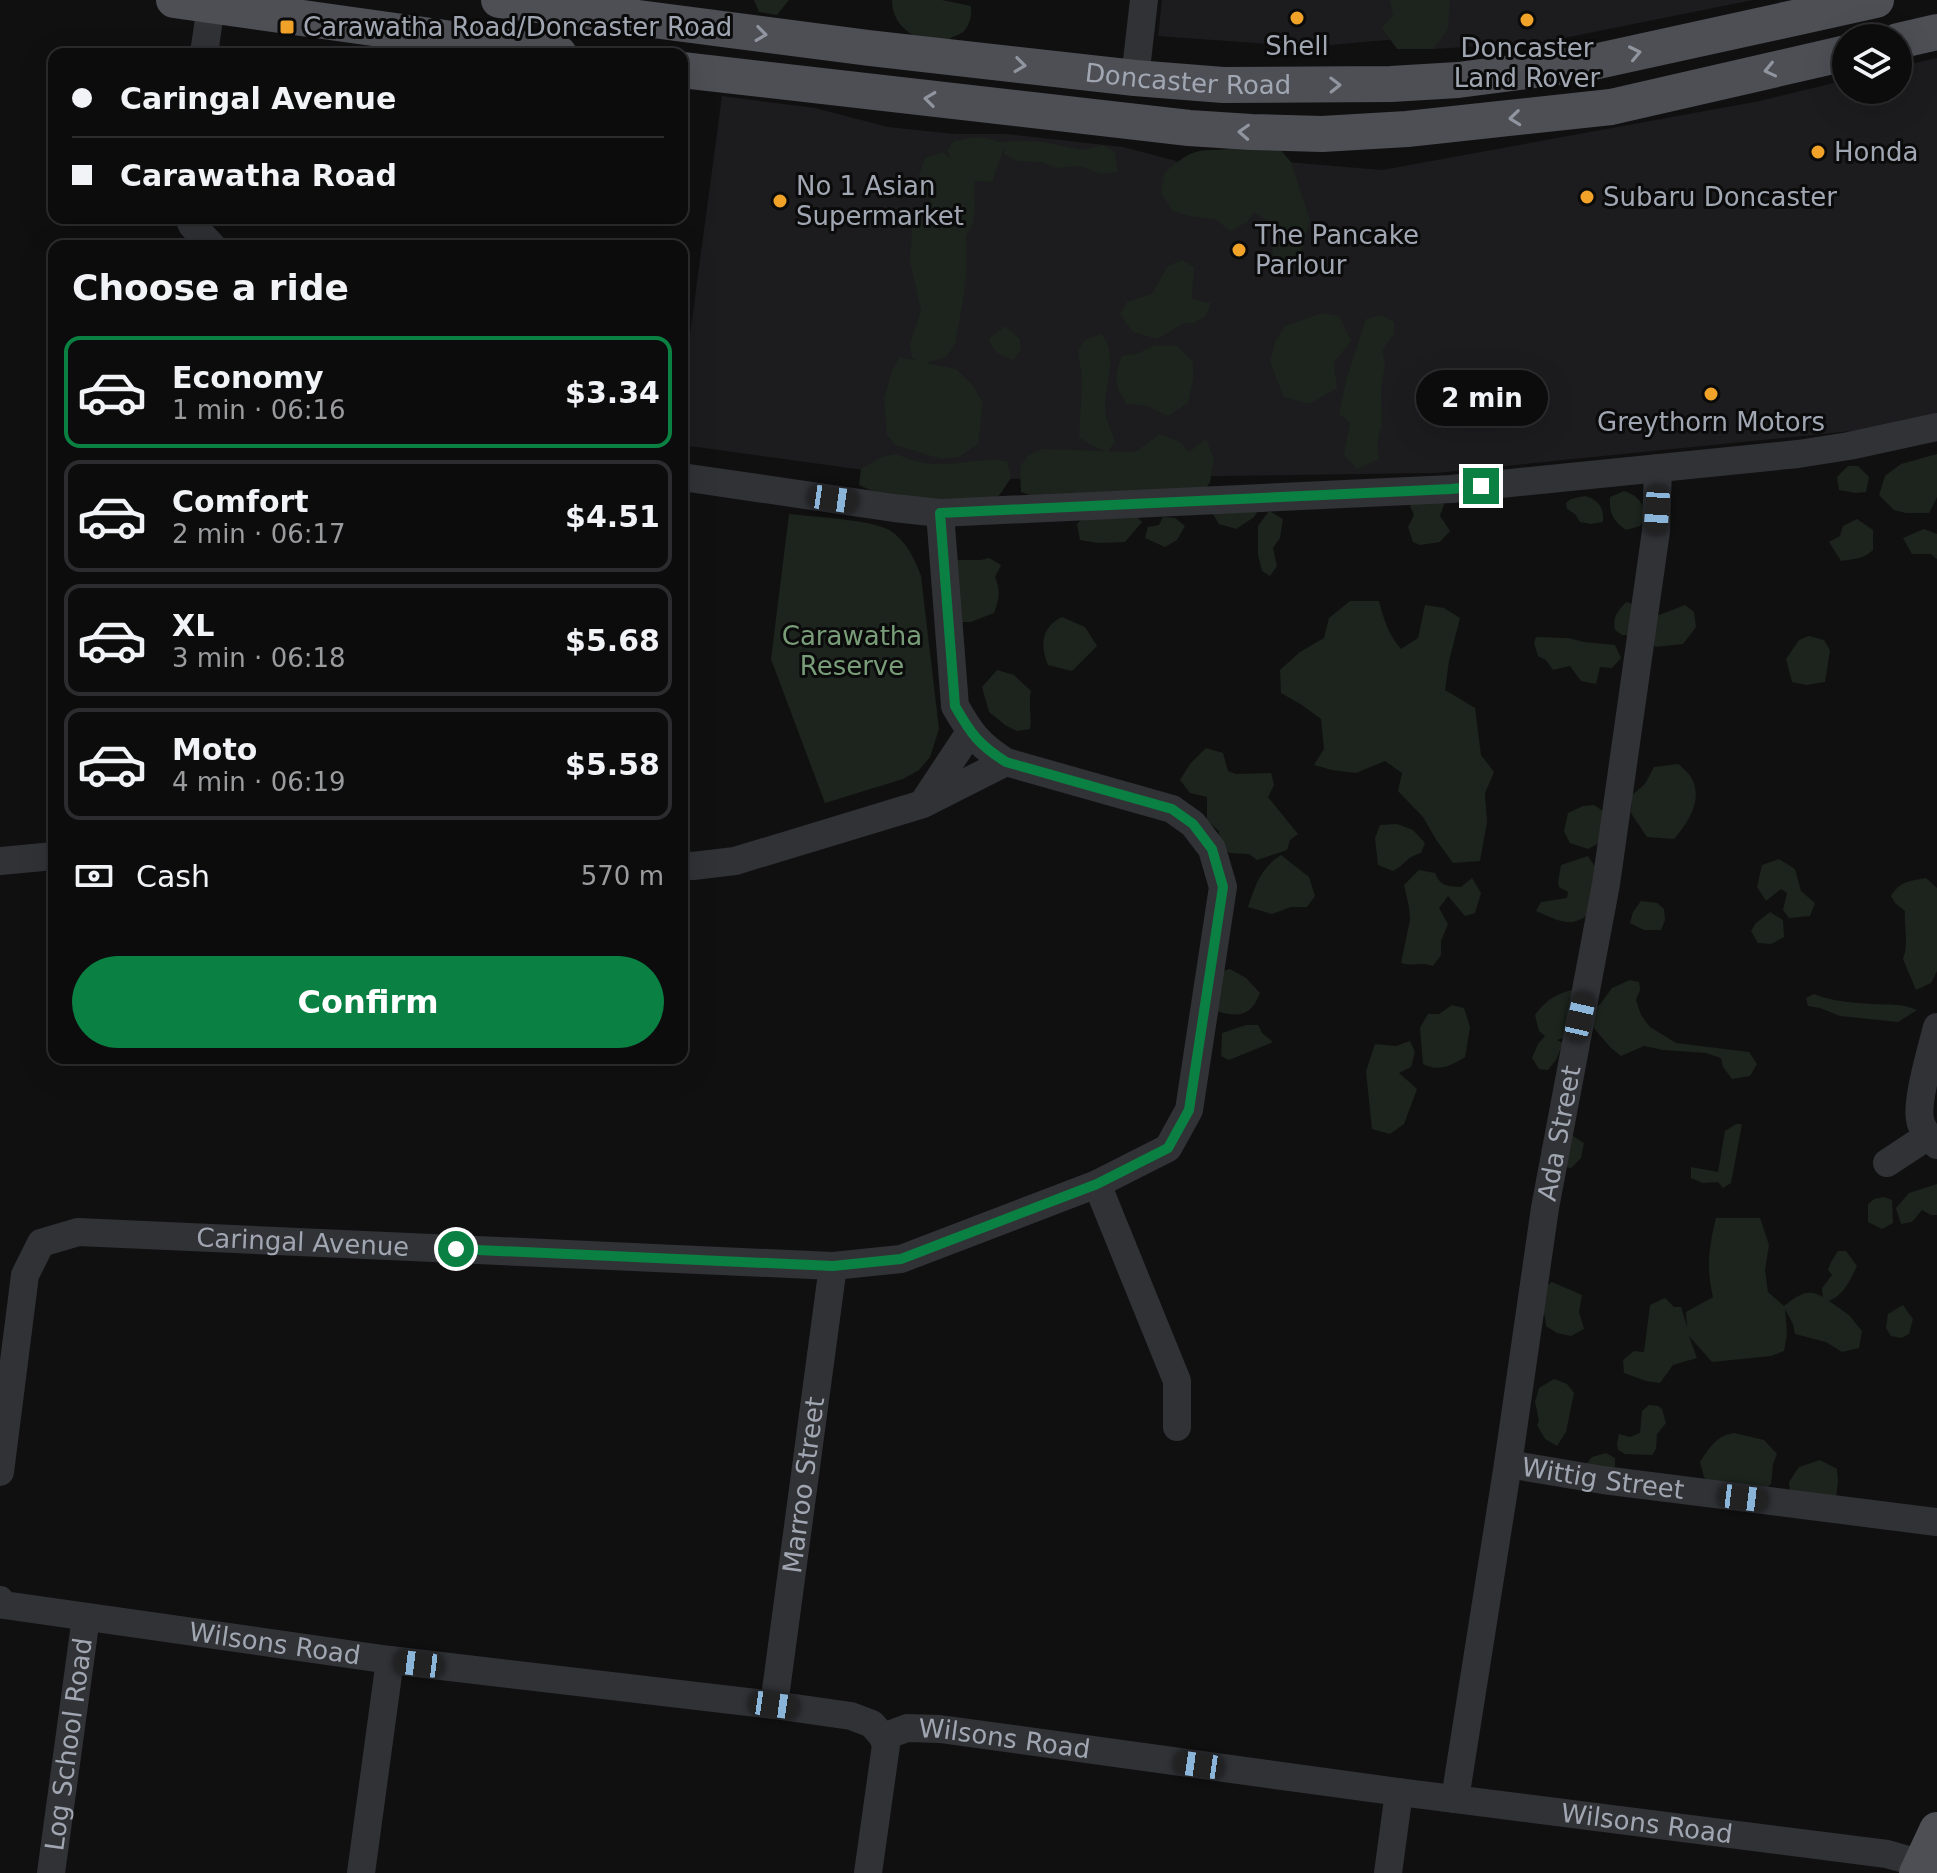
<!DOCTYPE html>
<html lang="en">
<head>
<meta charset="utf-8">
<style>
  :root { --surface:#0c0c0d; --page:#151516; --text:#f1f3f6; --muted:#9a9b9d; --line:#2c2c2e; --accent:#0b8043 }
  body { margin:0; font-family:"DejaVu Sans",sans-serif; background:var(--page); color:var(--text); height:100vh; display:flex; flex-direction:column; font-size:30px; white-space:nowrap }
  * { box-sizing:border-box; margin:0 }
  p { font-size:26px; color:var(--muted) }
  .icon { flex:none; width:44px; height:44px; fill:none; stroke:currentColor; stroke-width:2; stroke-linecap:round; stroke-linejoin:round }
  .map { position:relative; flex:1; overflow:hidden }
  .panel { position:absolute; left:48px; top:240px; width:640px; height:824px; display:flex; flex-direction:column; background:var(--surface); border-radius:16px; box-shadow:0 8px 32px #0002,0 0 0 2px var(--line) }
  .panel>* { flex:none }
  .hud { position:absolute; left:48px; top:48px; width:640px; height:176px; border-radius:16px; box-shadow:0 8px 32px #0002,0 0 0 2px var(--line); display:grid; align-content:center; height:176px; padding:0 24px; background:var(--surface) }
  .tools { position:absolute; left:1832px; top:24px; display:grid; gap:16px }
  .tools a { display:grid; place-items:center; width:80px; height:80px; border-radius:50%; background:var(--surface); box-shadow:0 8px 32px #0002,0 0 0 2px var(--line); font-size:40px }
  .end { position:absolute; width:36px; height:36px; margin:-18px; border:10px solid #0b8043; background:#fff; box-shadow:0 0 0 4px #fff }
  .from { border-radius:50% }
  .bubble { position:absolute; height:56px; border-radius:28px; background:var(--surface); box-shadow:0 8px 32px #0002,0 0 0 2px var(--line); font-size:26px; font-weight:700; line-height:56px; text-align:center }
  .car { position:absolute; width:24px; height:48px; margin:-24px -12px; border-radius:10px; box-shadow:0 0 6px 2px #0007; background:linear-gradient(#222 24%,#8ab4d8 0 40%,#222 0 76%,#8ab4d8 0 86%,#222 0) }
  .hud b { display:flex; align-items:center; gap:28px; height:76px; font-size:30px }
  .hud b+b { border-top:2px solid var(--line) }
  .hud i { width:20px; height:20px; background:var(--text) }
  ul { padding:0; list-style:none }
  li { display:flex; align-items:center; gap:24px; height:112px; margin:0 16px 12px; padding:0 8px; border:4px solid var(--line); border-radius:16px }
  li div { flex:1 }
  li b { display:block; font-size:30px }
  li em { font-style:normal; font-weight:700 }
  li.current { border-color:var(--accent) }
  li>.icon { width:72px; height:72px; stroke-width:1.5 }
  h2 { padding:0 24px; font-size:36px; line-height:96px }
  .pay { display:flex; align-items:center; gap:20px; height:88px; padding:0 24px; font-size:30px }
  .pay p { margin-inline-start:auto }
  .button { display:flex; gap:16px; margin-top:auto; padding:16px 24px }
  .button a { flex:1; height:92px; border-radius:48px; background:var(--accent); color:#fff; font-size:32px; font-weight:700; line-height:92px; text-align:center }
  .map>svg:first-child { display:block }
  .built { fill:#1c1c1e }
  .green { fill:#1c241d }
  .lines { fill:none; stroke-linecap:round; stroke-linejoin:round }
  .minor { stroke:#313236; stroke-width:28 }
  .major { stroke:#4d4f55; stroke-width:36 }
  .oneway { stroke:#90959f }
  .route { stroke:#0b8043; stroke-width:10 }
  .poi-dot { fill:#f0a229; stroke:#0b0b0c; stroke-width:3 }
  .labels { text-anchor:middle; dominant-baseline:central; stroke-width:6; stroke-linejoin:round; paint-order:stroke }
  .poi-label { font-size:26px; fill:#a1a7b2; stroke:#0b0b0c; text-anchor:start }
  .street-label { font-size:26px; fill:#a1a7b2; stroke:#0b0b0c }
  .park-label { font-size:26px; fill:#789d78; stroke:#0b0b0c }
</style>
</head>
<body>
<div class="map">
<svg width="1937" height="1873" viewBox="0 0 1937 1873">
  <rect width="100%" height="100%" fill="#101011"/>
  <!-- built -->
  <g class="built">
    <path d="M1162 0H1753L1544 42 1433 49 1432 36 1308 47 1158 36Z"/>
    <path d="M1937 58V428H1881L1436 473 936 480 682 445V394L722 96 815 108 888 127 955 134H1006L1123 147 1188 164 1275 161 1382 170 1760 101 1846 80V90H1898V67Z"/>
  </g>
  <!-- green -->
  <g class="green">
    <path d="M754 0H789L777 15 759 12Z"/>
    <path d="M892 0H942L971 6C972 14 970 26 963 32 955 38 952 34 945 44 919 42 892 29 892 0Z"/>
    <path d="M1390 0H1450L1448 29 1433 49H1397L1382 28 1393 15Z"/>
    <path d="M970 138H986L1000 142 1026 141 1043 142 1083 150 1103 145 1115 152 1118 172 1101 174 1080 166 1056 168 1042 162 1017 161 1004 154V148L992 182 974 181 975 206 973 222 966 236V276L963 301 955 344 946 357 926 363 956 369 972 384 983 403 978 444 959 457 941 459 896 445 887 435 884 398 892 371 900 357 917 361 912 358 910 344 921 310 910 262 912 229 930 210V198L918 194 919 175 925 158 943 152 951 159 947 150 954 141Z"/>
    <path d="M1235 147 1279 148 1291 162 1310 220 1302 250 1292 264 1280 270 1272 252 1275 234 1269 222 1254 212 1247 222 1230 231 1215 219 1189 216 1173 211 1161 193 1164 173C1173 166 1185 154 1196 152 1209 148 1221 152 1235 147Z"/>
    <path d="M1182 260 1194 267 1192 299 1211 303 1206 316 1194 323H1184L1157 339 1133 332 1120 314 1127 302 1152 294 1168 266Z"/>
    <path d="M1322 313 1339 316 1351 341 1334 362 1337 388 1309 404 1284 397 1270 362 1275 342 1285 326Z"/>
    <path d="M1382 315 1394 322V334L1382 350 1385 364 1381 390 1382 424 1377 444 1379 459 1357 469 1344 455 1350 422 1339 414 1347 377 1366 319Z"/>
    <path d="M1005 326 1020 339 1021 350 1013 360C1000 355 993 353 989 339Z"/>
    <path d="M1101 334C1119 353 1105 382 1105 406 1104 418 1112 431 1115 442L1108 451 1135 452 1160 434 1180 442 1189 452 1206 439 1214 459 1210 482 1199 499 1047 501 1021 492 1020 467 1028 455 1042 449 1105 451 1091 445 1079 437 1082 381 1078 350 1085 340Z"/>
    <path d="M1153 346H1177L1193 362V380L1188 403 1168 416 1148 406 1127 404C1114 385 1114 377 1122 356L1139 353Z"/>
    <path d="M895 454C907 458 919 463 932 464 957 466 981 457 1007 461L1011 478 998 497 979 518 879 494 859 485 861 469 882 457Z"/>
    <path d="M1937 454V497L1929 513H1906L1894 510 1879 495 1885 476 1901 464Z"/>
    <path d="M1848 466H1858L1869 477 1866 492 1856 493 1839 490 1837 477Z"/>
    <path d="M1624 491C1638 496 1642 501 1646 516L1640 526 1626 530C1613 521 1609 513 1610 497Z"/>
    <path d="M1585 496C1599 500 1604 508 1603 522L1591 524 1580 522 1575 514 1567 509 1566 503 1571 499Z"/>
    <path d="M1416 499 1445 502 1440 516 1450 531 1440 542 1420 545 1413 542 1408 527 1414 515 1410 506Z"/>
    <path d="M1261 506 1254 517 1236 529 1219 524 1211 511Z"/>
    <path d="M1130 510 1142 522 1125 542 1098 543 1080 540 1077 524 1088 513Z"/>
    <path d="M1269 511 1283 519 1280 538 1273 548 1277 566 1270 576 1262 571 1258 555V526Z"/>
    <path d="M789 514C813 517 869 519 889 530 906 540 914 558 921 576L939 729 930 757 919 770 903 779 825 803 771 659Z"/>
    <path d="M1163 517 1175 518 1185 526 1177 540 1165 547 1145 538 1148 527 1159 525Z"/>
    <path d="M1857 519 1873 530V550C1864 559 1853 559 1841 561L1829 542 1840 536 1843 526Z"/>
    <path d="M1924 529 1937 534V559L1931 554H1912L1903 538Z"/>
    <path d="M989 558 1001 565 995 577C1001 591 999 600 994 613L971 622H958L956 560H981Z"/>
    <path d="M1350 601H1379C1384 620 1388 634 1401 649L1418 638 1425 605 1444 608 1460 618 1449 661 1445 690 1475 708 1481 755 1494 772 1485 793 1487 822 1480 861 1453 863 1437 841 1423 817 1398 791 1402 773 1385 761 1356 773 1332 770 1314 765 1324 749 1321 719 1302 705 1281 693 1280 670 1300 652 1324 638 1329 618Z"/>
    <path d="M1626 602 1636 605 1631 635H1622L1615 630C1612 617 1618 611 1626 602Z"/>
    <path d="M1685 605 1694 612 1696 627 1683 644 1655 647 1648 629 1654 617Z"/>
    <path d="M1062 617 1085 627 1097 646 1072 671 1048 665C1040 646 1041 627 1062 617Z"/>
    <path d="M1809 636 1824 640 1830 650 1825 682 1806 685 1792 682 1786 659 1799 640Z"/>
    <path d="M1536 637 1568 638 1584 642 1615 645 1621 658 1612 668 1600 667 1596 684 1581 681 1570 666 1553 670 1546 660 1538 656 1534 643Z"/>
    <path d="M997 670 1014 675 1031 691C1028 704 1032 716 1030 729L1017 731 1005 725 989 712 982 687Z"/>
    <path d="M1206 748 1223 753 1228 771 1236 774 1271 773 1274 785 1268 797 1298 834 1290 840 1287 850 1257 860 1249 854 1230 853 1218 846 1219 831 1207 821V797L1190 793 1180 780 1190 764Z"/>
    <path d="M1678 764C1683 768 1689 773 1692 779 1703 800 1688 823 1674 839L1647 837 1631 813 1632 795 1645 784 1654 767Z"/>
    <path d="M1594 805 1606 813 1599 843 1588 849 1570 843 1564 831 1568 813 1583 806Z"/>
    <path d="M1397 824 1413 830 1425 843 1421 853C1406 857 1405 865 1393 871L1378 865 1375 838 1380 825Z"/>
    <path d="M1281 855 1309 877 1315 896 1307 907H1291L1272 914 1248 907C1256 884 1260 869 1281 855Z"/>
    <path d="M1588 856 1596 868 1591 912C1572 930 1557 920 1536 911L1541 902 1567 898 1568 892 1559 887 1558 882 1561 865Z"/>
    <path d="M1779 859 1795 869 1801 891 1815 903 1810 916 1789 918 1783 910 1787 893 1781 889 1766 901 1757 887 1762 865Z"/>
    <path d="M1419 870 1435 873C1440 886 1447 886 1461 887L1472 878 1481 893 1475 913 1465 916 1448 896 1439 908 1448 924 1441 941V955L1433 966C1420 961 1415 967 1401 963L1410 920 1409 907 1404 885Z"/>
    <path d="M1926 878 1937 888V971L1931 983 1916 990 1903 959C1909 944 1904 927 1905 911L1895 903 1891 896C1900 881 1910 881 1926 878Z"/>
    <path d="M1641 901 1657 903 1664 909 1665 920 1661 930H1644L1630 923 1633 912Z"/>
    <path d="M1770 912 1783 920 1784 937 1771 944 1758 943 1751 931 1756 923Z"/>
    <path d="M1230 969 1246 978 1260 993C1250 1019 1236 1017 1212 1010L1215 973Z"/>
    <path d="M1630 980 1639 982 1640 990 1636 1000 1641 1015 1650 1027 1676 1043 1749 1052 1757 1064 1750 1076 1732 1079 1723 1067 1721 1058 1706 1053 1663 1050 1644 1046 1621 1056 1611 1048 1592 1026 1590 1012 1601 1003 1612 988Z"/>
    <path d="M1576 989 1571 1035 1557 1040 1563 1043 1556 1060 1548 1070 1539 1069 1532 1058 1538 1044 1545 1036 1539 1031 1535 1015C1548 998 1556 994 1576 989Z"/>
    <path d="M1814 994C1831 1001 1853 1003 1872 1004 1888 1005 1901 1003 1917 1010L1898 1022 1840 1016 1820 1008 1808 1006 1806 998Z"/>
    <path d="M1452 1005 1464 1008 1470 1027 1465 1057C1451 1066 1438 1072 1423 1064L1420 1028 1428 1014H1439Z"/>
    <path d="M1246 1025H1258L1262 1033 1273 1042 1229 1060 1221 1056 1222 1033Z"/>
    <path d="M1410 1041 1415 1052 1411 1067 1399 1073 1417 1089 1404 1124 1390 1134 1372 1129 1366 1071 1375 1044 1396 1046Z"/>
    <path d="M1736 1124H1742L1731 1183 1723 1188 1718 1182 1703 1183 1691 1178V1167L1718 1172 1725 1131Z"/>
    <path d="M1573 1136 1584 1143 1581 1158 1571 1168 1558 1166 1557 1138Z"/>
    <path d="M1937 1184V1215H1931L1922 1210 1912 1222 1901 1224 1896 1208 1909 1193Z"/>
    <path d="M1884 1197 1892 1200 1893 1223 1882 1229 1868 1222V1204L1874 1199Z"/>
    <path d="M1716 1218H1760L1769 1245 1765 1270 1768 1292 1784 1306C1797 1296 1807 1287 1823 1297L1822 1288 1832 1275 1828 1270 1831 1262 1838 1251H1846L1857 1266C1850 1280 1844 1295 1829 1301L1849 1315 1862 1331 1859 1348 1842 1352 1826 1342 1795 1334 1793 1324 1785 1309 1787 1333 1784 1351 1771 1356 1712 1362 1689 1336 1697 1358 1673 1365 1660 1383 1646 1381 1624 1373 1623 1360 1634 1351 1644 1352 1650 1305 1665 1298 1674 1307H1681L1687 1327 1686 1312 1713 1297C1706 1269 1709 1246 1716 1218Z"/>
    <path d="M1552 1282 1582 1295 1579 1312 1584 1329 1571 1336 1557 1333 1546 1326C1546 1311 1538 1307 1539 1291Z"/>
    <path d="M1903 1305 1913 1319 1909 1334 1901 1338 1891 1336 1886 1328 1888 1314Z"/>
    <path d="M1554 1379 1567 1384 1574 1393 1566 1432 1557 1446 1545 1439 1537 1425 1539 1421 1535 1402 1539 1388Z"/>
    <path d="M1649 1405 1658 1406 1662 1409 1666 1423 1657 1434 1656 1449 1652 1455 1625 1454 1618 1450 1617 1443 1619 1434 1630 1437 1640 1433 1642 1411Z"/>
    <path d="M1734 1433 1764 1440 1777 1454 1773 1464 1771 1484 1758 1495 1712 1486 1704 1477 1700 1462C1710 1447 1716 1436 1734 1433Z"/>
    <path d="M1606 1453 1615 1458V1466L1612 1473 1589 1469 1587 1463 1592 1457Z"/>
    <path d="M1820 1460 1837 1469 1838 1482 1836 1497 1790 1491 1789 1482 1799 1467Z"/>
  </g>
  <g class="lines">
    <!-- minor -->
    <g class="minor">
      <path d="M204 54 211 5"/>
      <path d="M1135 78 1144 0"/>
      <path d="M189 218 192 225 212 246"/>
      <path d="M682 477 894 508 940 513 1451 489 1798 454 1849 446 1937 427"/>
      <path d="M923 803 970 732"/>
      <path d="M0 861 54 856"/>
      <path d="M682 865 693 866 735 861 923 804 1006 762"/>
      <path d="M1937 1027C1932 1048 1916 1100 1920 1119 1921 1129 1930 1138 1937 1145"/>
      <path d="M1887 1163 1928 1136"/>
      <path d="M1097 1184 1177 1381V1427"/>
      <path id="s1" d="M1508 1464 1603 1480 1937 1522"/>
      <path id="s2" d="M0 1472 25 1275 41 1243 78 1232 833 1266 901 1259 1097 1184 1168 1148 1189 1110 1223 887 1212 849 1193 824 1172 809 1006 762C979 745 971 734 955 706L940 513"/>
      <path id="s3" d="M0 1600 4 1605 390 1660 774 1705 851 1716 872 1724 883 1737 907 1728 940 1729 1399 1792 1887 1854 1922 1864"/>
      <path id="s4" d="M774 1705 833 1266"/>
      <path id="s5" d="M1455 1799 1508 1464 1545 1208 1606 884 1656 531 1658 468"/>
      <path id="s6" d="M51 1873 86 1617"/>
      <path d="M361 1873 390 1660"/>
      <path d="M868 1873 886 1745 883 1737"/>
      <path d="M1388 1873 1399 1792"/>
    </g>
    <!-- major -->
    <g class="major">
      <path d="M174 0 559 54"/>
      <path id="s7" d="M499 0 869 48 1135 78 1223 85 1391 84 1458 80 1589 63 1876 0"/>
      <path d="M1898 41 1937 32"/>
      <path d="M682 70 1189 128 1251 132 1322 134 1407 129 1611 107 1846 53"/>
      <path d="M1917 1873 1937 1830"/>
    </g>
  </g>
  <!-- one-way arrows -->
  <defs><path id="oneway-chevron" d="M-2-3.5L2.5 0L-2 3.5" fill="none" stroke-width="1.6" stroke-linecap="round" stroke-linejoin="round" transform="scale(2)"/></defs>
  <g class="oneway">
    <use href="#oneway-chevron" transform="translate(761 34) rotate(7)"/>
    <use href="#oneway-chevron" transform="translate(1635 53) rotate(-12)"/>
    <use href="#oneway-chevron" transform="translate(1020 65) rotate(7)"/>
    <use href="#oneway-chevron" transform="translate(1770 70) rotate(167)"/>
    <use href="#oneway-chevron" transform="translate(1335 85) rotate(-1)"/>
    <use href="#oneway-chevron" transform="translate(930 99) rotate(-173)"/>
    <use href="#oneway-chevron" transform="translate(1515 118) rotate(174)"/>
    <use href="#oneway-chevron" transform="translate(1244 132) rotate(-177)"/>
  </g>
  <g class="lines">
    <!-- route -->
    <path class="route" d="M456 1249 833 1266 901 1259 1097 1184 1168 1148 1189 1110 1223 887 1212 849 1193 824 1172 809 1006 762C979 745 971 734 955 706L940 513 1451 489 1481 486"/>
  </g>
  <!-- markers -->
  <g class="poi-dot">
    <circle cx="1297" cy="18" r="8"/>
    <circle cx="1527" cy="20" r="8"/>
    <rect x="279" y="19" width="16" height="16" rx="4"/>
    <circle cx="1818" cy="152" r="8"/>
    <circle cx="1587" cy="197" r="8"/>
    <circle cx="780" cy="201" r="8"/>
    <circle cx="1239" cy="250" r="8"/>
    <circle cx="1711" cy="394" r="8"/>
  </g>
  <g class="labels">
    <!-- poi labels -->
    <g class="poi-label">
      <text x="303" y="27">Carawatha Road/Doncaster Road</text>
      <text x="1297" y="46" text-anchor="middle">Shell</text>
      <text x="1527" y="48" text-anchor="middle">Doncaster<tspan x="1527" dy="30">Land Rover</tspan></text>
      <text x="1834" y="152">Honda</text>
      <text x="796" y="186">No 1 Asian<tspan x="796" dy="30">Supermarket</tspan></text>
      <text x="1603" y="197">Subaru Doncaster</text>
      <text x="1255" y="235">The Pancake<tspan x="1255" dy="30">Parlour</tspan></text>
      <text x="1711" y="422" text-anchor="middle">Greythorn Motors</text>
    </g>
    <!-- street labels -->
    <g class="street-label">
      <text stroke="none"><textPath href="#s7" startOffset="694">Doncaster Road</textPath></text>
      <text stroke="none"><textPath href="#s5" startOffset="674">Ada Street</textPath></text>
      <text stroke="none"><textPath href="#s2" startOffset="498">Caringal Avenue</textPath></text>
      <text stroke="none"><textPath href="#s1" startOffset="96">Wittig Street</textPath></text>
      <text stroke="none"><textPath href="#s4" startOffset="222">Marroo Street</textPath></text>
      <text stroke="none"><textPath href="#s3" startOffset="280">Wilsons Road</textPath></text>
      <text stroke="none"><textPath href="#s3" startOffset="1024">Wilsons Road</textPath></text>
      <text stroke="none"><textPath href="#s6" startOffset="130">Log School Road</textPath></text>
      <text stroke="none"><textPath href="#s3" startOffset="1672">Wilsons Road</textPath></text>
    </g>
    <!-- park labels -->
    <g class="park-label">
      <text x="852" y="636">Carawatha<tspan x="852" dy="30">Reserve</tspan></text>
    </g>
  </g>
</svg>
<div class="tools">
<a><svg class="icon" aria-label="layers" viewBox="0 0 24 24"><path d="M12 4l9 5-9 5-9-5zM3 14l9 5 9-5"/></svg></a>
</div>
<i class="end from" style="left:456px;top:1249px"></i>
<i class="end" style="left:1481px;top:486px"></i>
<div class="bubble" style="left:1416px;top:370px;width:132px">2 min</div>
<i class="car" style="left:833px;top:499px;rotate:98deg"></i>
<i class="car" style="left:1657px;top:510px;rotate:184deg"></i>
<i class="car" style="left:1580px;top:1017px;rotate:13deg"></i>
<i class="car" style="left:1743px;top:1498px;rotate:97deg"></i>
<i class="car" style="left:419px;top:1664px;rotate:277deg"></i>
<i class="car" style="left:774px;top:1705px;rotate:98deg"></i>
<i class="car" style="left:1199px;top:1765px;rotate:278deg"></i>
<div class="hud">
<b><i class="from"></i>Caringal Avenue</b>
<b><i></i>Carawatha Road</b>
</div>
<section class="panel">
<h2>Choose a ride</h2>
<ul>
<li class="current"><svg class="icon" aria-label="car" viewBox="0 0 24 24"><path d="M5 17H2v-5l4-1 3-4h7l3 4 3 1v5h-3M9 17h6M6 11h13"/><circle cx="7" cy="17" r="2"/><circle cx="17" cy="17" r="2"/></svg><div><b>Economy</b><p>1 min · 06:16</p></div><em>$3.34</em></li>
<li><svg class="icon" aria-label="car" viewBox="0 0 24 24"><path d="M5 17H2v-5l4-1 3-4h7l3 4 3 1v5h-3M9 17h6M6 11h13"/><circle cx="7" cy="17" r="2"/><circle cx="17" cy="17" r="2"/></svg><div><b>Comfort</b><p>2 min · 06:17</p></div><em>$4.51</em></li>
<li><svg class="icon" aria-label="car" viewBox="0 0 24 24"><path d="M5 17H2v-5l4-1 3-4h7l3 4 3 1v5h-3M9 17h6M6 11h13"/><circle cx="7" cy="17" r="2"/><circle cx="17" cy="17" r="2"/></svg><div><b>XL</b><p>3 min · 06:18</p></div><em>$5.68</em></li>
<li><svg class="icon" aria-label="car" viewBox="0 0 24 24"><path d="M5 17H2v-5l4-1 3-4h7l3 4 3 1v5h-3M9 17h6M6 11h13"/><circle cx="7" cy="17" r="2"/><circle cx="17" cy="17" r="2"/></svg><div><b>Moto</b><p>4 min · 06:19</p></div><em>$5.58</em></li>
</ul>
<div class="pay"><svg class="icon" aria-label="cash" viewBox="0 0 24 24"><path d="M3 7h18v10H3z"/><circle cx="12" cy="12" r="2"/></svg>Cash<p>570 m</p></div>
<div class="button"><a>Confirm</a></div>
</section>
</div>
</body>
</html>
